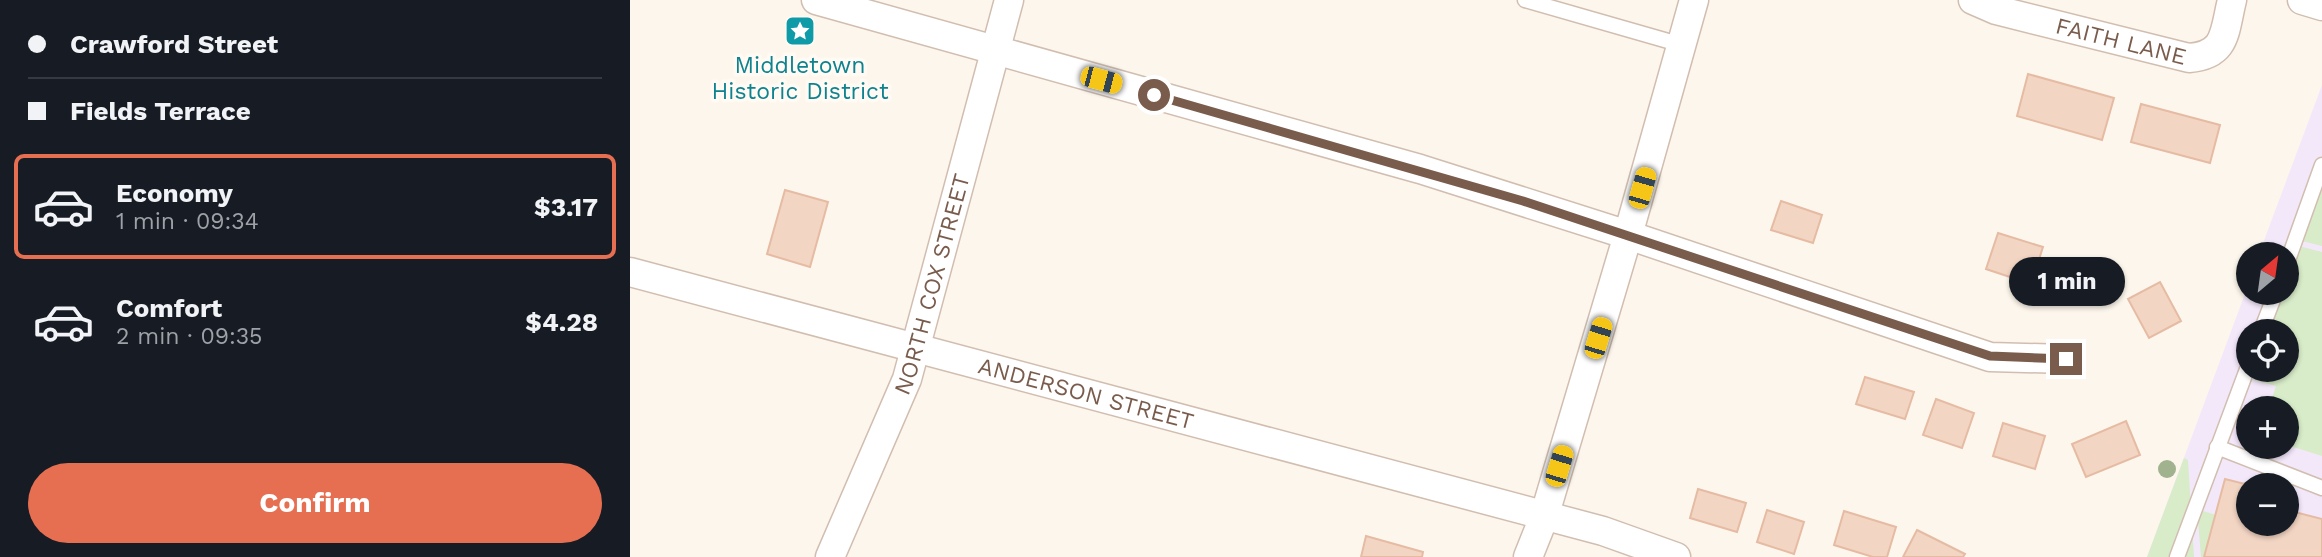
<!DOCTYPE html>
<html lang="en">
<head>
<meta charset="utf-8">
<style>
  :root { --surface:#171b24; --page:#20242c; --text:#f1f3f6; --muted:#9ea1a6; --line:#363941; --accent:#e76f51 }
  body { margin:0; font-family:"Work Sans",sans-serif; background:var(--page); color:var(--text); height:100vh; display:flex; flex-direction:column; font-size:26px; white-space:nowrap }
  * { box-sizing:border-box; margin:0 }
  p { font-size:23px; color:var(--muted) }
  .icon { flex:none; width:38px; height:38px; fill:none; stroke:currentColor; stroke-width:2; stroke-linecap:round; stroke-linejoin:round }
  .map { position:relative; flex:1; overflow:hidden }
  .drawer { display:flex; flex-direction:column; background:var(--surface); width:630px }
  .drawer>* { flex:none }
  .banner { display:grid; align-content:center; height:154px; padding:0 28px; background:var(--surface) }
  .needle { width:46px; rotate:29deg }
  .controls { position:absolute; left:1606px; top:242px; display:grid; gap:14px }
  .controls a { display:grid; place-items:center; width:63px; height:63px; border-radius:50%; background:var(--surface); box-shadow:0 2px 5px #0004; font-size:35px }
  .end { position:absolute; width:32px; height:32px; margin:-16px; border:9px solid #7a5c4d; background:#fff; box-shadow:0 0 0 4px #fff }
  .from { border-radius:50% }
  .bubble { position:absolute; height:49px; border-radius:24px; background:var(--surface); box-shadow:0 2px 5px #0004; font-size:23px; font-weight:700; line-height:49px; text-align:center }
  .car { position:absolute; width:21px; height:42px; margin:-21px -10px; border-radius:9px; box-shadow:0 0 5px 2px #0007; background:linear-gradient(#f5c518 24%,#345 0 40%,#f5c518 0 76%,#345 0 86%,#f5c518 0) }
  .banner b { display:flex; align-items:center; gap:24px; height:66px; font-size:26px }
  .banner b+b { border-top:2px solid var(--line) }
  .banner i { width:18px; height:18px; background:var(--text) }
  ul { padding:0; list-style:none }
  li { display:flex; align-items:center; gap:21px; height:105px; margin:0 14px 10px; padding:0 14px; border:4px solid transparent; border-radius:10px }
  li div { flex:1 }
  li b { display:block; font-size:26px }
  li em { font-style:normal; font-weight:700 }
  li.current { border-color:var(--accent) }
  li>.icon { width:63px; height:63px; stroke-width:1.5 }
  .action { display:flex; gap:14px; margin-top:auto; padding:14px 28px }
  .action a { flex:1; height:80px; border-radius:42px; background:var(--accent); color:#fff; font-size:28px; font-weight:700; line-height:80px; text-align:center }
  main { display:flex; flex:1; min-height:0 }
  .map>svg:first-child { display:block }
  .education { fill:#f3e8fa; fill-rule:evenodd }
  .green { fill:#d8ecc9 }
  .building { fill:#f3d5c3; stroke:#e6bba3; stroke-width:2 }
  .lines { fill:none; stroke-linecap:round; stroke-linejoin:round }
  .lane-casing { stroke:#d1beb0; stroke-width:17 }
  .street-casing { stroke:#d1beb0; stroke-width:31 }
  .lane { stroke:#fff; stroke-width:14 }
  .street { stroke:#fff; stroke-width:28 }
  .tree { fill:#a0b28e }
  .route { stroke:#7a5c4d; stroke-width:9 }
  .labels { text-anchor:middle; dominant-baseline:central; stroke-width:7; stroke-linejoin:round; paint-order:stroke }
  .street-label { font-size:23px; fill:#7a5c4d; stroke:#fffaf3 }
  .culture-label { font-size:23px; fill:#0d838f; stroke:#fffaf3 }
</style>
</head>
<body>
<main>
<section class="drawer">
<div class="banner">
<b><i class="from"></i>Crawford Street</b>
<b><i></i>Fields Terrace</b>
</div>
<ul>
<li class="current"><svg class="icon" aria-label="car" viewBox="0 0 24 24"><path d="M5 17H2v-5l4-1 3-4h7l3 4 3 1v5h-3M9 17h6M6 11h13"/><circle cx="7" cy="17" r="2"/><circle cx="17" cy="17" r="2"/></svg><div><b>Economy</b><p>1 min · 09:34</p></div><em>$3.17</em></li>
<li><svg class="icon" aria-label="car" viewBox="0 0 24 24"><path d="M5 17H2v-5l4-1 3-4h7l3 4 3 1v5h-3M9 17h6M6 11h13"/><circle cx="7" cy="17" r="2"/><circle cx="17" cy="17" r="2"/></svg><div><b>Comfort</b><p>2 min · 09:35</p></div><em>$4.28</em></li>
</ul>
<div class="action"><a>Confirm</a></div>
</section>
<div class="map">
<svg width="1692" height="557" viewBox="0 0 1692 557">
  <rect width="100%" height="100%" fill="#fdf6ec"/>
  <!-- education -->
  <path class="education" d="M1692 85V557H1517L1619 283V292H1657V254H1629ZM1619 331H1657V369H1619ZM1619 408H1657V446H1619ZM1619 485H1657V523H1619Z"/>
  <!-- green -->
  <g class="green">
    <path d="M1692 188V246L1672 241Z"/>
    <path d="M1669 246 1692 252V456L1657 445V408H1639L1646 386 1623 380 1627 369H1657V331H1640L1653 292H1657V281Z"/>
    <path d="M1554 458 1558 460 1564 557H1517Z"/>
    <path d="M1567 509 1586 515 1574 557H1571Z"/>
  </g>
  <!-- building -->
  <g class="building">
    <path d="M1398 74 1484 98 1472 140 1387 116Z"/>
    <path d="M1511 104 1590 125 1580 163 1501 142Z"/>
    <path d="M155 190 198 202 180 267 137 254Z"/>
    <path d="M1151 201 1192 215 1183 243 1141 230Z"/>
    <path d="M1368 233 1413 247 1401 284 1356 269Z"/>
    <path d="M1530 282 1551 321 1519 338 1498 299Z"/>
    <path d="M1235 377 1284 392 1275 419 1226 404Z"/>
    <path d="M1306 399 1344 413 1332 448 1293 435Z"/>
    <path d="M1496 421 1510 455 1456 477 1442 444Z"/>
    <path d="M1373 423 1415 436 1405 469 1363 456Z"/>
    <path d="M1595 479 1619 485V523H1657V510L1692 519V557H1574Z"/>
    <path d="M1068 489 1116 503 1107 532 1060 518Z"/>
    <path d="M1137 510 1174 522 1164 554 1127 542Z"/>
    <path d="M1214 511 1266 527 1257 557H1243L1204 545Z"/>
    <path d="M1287 530 1335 554 1333 557H1273Z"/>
    <path d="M736 536 793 552 792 557H731Z"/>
  </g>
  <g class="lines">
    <!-- lane casing -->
    <g class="lane-casing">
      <g id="lane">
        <path d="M895 0 1052 45"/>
        <path d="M1657 263 1692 165"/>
        <path d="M1631 331 1646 292"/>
        <path d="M1587 447 1692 488"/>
        <path d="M1547 557 1619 364"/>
      </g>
    </g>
    <!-- street casing -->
    <g class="street-casing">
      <g id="street">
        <path d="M186 0 790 169 998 235 1360 357 1436 359"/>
        <path id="s1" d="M1343 0 1366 10 1559 58C1597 55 1594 32 1602 0"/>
        <path d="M1672 0 1692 6"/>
        <path id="s2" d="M0 272 973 531 1046 557"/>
        <path id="s3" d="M200 557 277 379 379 0"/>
        <path d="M898 557 914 517 998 235 1064 0"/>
      </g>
    </g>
    <!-- lane -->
    <use href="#lane" class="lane"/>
    <!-- street -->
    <use href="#street" class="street"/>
  </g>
  <!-- trees -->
  <circle class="tree" cx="1537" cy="469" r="9"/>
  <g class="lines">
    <!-- route -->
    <path class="route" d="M524 95 893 201 1360 356 1436 359"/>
  </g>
  <!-- icons -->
  <defs>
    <g id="sight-square" transform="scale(1.575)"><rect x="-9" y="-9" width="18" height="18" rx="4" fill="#0f9aa8" stroke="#fffaf3"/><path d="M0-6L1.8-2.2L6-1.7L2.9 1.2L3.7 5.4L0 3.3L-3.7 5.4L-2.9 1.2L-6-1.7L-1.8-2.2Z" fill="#fff"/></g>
  </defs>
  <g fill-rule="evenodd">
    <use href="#sight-square" x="170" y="31"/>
  </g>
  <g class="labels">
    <!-- street labels -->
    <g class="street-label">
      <text stroke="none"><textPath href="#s1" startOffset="154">FAITH LANE</textPath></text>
      <text stroke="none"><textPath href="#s3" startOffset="292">NORTH COX STREET</textPath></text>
      <text stroke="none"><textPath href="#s2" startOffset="472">ANDERSON STREET</textPath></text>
    </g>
    <!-- culture labels -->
    <g class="culture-label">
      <text x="170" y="65">Middletown<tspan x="170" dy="26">Historic District</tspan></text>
    </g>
  </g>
</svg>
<div class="controls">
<a><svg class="needle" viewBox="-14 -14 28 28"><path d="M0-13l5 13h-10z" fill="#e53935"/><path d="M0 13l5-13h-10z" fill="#9ea1a6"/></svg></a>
<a><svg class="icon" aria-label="locate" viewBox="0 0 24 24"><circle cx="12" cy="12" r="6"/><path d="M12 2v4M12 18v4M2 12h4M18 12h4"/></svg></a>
<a>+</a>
<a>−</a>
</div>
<i class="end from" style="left:524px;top:95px"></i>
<i class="end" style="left:1436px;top:359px"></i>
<div class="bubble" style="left:1379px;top:257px;width:116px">1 min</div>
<i class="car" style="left:471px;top:80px;rotate:105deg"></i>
<i class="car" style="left:1012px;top:188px;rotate:16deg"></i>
<i class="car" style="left:968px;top:338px;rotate:17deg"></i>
<i class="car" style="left:929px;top:466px;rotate:17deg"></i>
</div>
</main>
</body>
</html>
